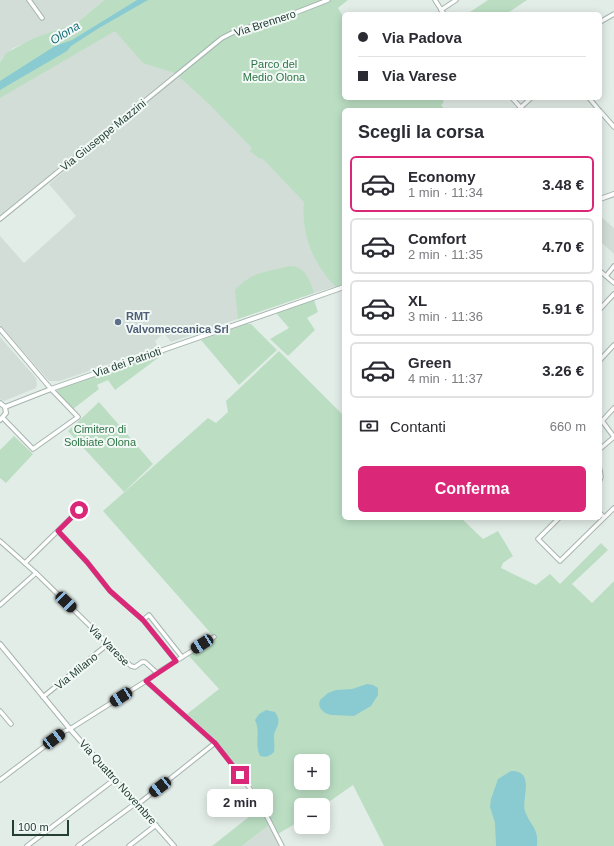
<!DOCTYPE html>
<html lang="it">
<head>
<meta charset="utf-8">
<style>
  :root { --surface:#fff; --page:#f2f2f3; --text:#2b2b33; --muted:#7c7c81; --line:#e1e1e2; --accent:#db2777 }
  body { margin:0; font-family:Helvetica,sans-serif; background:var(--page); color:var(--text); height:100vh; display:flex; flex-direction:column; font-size:15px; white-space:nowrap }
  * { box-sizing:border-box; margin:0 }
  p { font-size:13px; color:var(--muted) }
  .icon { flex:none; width:22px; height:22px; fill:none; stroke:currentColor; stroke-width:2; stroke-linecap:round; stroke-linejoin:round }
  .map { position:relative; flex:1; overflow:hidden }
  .details { position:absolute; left:342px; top:108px; width:260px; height:412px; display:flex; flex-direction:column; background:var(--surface); border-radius:6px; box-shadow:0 2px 10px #0003 }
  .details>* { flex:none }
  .top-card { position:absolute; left:342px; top:12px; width:260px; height:88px; border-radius:6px; box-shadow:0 2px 10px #0003; display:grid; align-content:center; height:88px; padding:0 16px; background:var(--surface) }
  .buttons { position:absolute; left:294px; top:754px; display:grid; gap:8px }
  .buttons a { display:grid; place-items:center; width:36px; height:36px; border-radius:6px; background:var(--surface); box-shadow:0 2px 10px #0003; font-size:20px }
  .scale { position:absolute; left:12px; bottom:10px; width:57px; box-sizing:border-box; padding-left:4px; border:2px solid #223e35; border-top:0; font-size:11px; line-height:14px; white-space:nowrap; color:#223e35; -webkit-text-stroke:3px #f3f9f6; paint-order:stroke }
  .end { position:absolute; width:18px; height:18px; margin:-9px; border:5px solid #db2777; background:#fff; box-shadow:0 0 0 2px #fff }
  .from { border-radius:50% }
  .bubble { position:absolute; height:28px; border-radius:6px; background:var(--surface); box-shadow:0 2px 10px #0003; font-size:13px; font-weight:700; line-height:28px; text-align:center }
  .car { position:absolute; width:12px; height:24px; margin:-12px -6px; border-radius:5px; box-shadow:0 0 3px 1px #0007; background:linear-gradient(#222 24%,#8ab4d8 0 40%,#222 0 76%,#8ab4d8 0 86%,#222 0) }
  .top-card b { display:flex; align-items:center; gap:14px; height:38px; font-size:15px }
  .top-card b+b { border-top:1px solid var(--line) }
  .top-card i { width:10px; height:10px; background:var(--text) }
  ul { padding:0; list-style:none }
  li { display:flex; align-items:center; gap:12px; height:56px; margin:0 8px 6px; padding:0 8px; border:2px solid var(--line); border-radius:6px }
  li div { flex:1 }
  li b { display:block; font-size:15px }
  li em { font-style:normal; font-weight:700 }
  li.selected { border-color:var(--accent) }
  li>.icon { width:36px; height:36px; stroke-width:1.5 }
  h2 { padding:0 16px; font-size:18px; line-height:48px }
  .pay { display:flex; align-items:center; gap:10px; height:44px; padding:0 16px; font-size:15px }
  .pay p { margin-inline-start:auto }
  .primary-button { display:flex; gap:8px; margin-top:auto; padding:8px 16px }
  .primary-button a { flex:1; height:46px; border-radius:6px; background:var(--accent); color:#fff; font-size:16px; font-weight:700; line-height:46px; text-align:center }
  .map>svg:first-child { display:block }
  .built { fill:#d1ddd6 }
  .green { fill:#bbdec3; fill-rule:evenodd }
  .water { fill:#8acbd2 }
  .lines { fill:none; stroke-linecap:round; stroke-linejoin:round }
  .minor-casing { stroke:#a5b5af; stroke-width:5.5 }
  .tertiary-casing { stroke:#a5b5af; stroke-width:6 }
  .minor { stroke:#fff; stroke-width:3.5 }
  .tertiary { stroke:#fff; stroke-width:4 }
  .route { stroke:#db2777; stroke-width:5 }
  .service-dot { fill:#5c6f8a; stroke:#f3f9f6; stroke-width:1.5 }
  .labels { text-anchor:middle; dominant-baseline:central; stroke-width:4; stroke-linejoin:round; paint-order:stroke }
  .street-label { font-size:11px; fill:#223e35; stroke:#f3f9f6 }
  .park-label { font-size:11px; fill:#2c7544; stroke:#f3f9f6 }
  .service-label { font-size:11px; font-weight:bold; fill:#4e5e75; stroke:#f3f9f6; text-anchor:start }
  .water-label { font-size:12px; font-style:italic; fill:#1c707b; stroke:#f3f9f6 }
</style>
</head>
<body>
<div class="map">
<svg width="614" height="846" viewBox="0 0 614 846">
  <rect width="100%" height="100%" fill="#e3ede8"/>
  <!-- built -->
  <g class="built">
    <path d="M0 0H104L78 22 54 31 13 48 2 58 0 62Z"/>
    <path d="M160 0 219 36 0 216V97Z"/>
    <path d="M207 53 296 177 344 284 314 293 171 342 164 333 155 341 158 347 60 381H49L0 325V236L24 263 76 216 49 184Z"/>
    <path d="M600 216 614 228V254L600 241Z"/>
    <path d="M0 337 36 378 37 384 36 388 4 401 0 399Z"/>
    <path d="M269 825 279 846H242Z"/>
  </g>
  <!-- green -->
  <g class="green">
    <path d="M104 0H348L338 8 344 18V98H441L444 102 441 105 445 110H344V284L336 287C313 264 301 234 304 202L262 158 260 159 250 151 252 148 209 104 175 73 143 63 115 31 0 98V62L6 53 32 39 78 22Z"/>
    <path d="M488 0H527L506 14H467Z"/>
    <path d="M290 266C305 266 310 280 314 293L238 319 235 290C253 271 267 272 290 266Z"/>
    <path d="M314 300 318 312 307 318 315 330 288 356 270 339 289 328 276 313Z"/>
    <path d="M246 324H251L277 350 239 385 201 340Z"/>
    <path d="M279 351 344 416V518H461L483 539 498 531 513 556 503 563 501 568 536 585 550 574 560 584 601 543 608 550 572 584 592 603 614 581V846H384L353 785 323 806 301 805V820L278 834 248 778 215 739 187 714 219 689 189 656 215 638 103 511 208 418 216 423 228 412 226 401ZM301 761H323V783H301Z"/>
    <path d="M166 352 115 390 108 380 97 385 99 389 73 409 57 392 58 389Z"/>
    <path d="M99 402 153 464 124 492 68 431Z"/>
    <path d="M14 436 33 454 6 483 0 478V450Z"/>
    <path d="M260 808 269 825 242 846H212Z"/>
  </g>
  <!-- water -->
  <g class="water">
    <path d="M137 0H148L99 28 71 46 67 51 0 90V81L55 46 72 40Z"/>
    <path d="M367 684 373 685 378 688V695L371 706 354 716 331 715 325 713 320 708 319 704 320 700 328 693 336 690 352 689Z"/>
    <path d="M266 710 275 712C283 724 275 727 274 736 274 742 275 747 274 752 270 756 265 758 260 756 254 744 261 733 255 720L259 714Z"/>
    <path d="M511 771C536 770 521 800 525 811 530 826 539 827 537 846H496L495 823 490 807 491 799 498 779Z"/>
  </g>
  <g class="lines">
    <!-- minor casing -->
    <g class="minor-casing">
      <g id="minor">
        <path d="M29 0 42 18"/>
        <path d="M435 0 444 14"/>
        <path d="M441 10 456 0"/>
        <path d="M600 22 614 14"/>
        <path d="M512 98 523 110"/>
        <path d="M589 98 599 110"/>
        <path d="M518 110 531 98"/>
        <path d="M600 111 614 127"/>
        <path d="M0 219 222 38 236 31 282 18 328 0"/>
        <path d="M600 271 614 283"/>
        <path d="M606 276 614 266"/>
        <path d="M600 309 614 294"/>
        <path d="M0 329 51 389 78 417 33 449 3 418"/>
        <path d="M600 360 614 345"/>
        <path d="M600 418 614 437"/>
        <path d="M602 421 614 408"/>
        <path d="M600 449 614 437"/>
        <path d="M600 470 601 477 600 480"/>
        <path d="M600 513 604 517"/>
        <path d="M559 518 538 539 560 561 614 508"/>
        <path d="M58 531 87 562 110 591 143 620 176 661"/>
        <path d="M0 541 36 573 131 666 135 667 142 662H145L157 673 146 681 215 743 241 775 262 807 282 846"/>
        <path d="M25 563 79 510"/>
        <path d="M0 605 36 573"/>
        <path d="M143 620 149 615 182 657"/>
        <path d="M157 673 214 637"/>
        <path d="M43 697 108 644"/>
        <path d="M0 711 11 724"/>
        <path d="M0 780 65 731 70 729 146 681"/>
        <path d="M137 805 215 743"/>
        <path d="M27 846 115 779"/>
        <path d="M78 846 136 803"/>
        <path d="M129 846 156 825"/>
      </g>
    </g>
    <!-- tertiary casing -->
    <g class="tertiary-casing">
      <g id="tertiary">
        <path d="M600 199 614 194"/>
        <path d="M0 403 5 407 6 413 0 420"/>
        <path d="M5 407 51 389 344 287"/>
        <path d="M0 644 70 729 174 846"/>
      </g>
    </g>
    <!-- minor -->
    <use href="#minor" class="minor"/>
    <!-- tertiary -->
    <use href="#tertiary" class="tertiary"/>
  </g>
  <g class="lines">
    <!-- route -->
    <path class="route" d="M79 510 58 531 87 562 110 591 143 620 176 661 146 681 215 743 240 775"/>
  </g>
  <!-- markers -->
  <circle class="service-dot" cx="118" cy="322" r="4"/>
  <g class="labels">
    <!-- street labels -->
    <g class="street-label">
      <text transform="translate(265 23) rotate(-18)">Via Brennero</text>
      <text transform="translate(103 135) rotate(-39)">Via Giuseppe Mazzini</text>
      <text transform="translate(127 362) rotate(-19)">Via dei Patrioti</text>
      <text transform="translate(109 645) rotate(45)">Via Varese</text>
      <text transform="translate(76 671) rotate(-39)">Via Milano</text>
      <text transform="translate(118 782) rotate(48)">Via Quattro Novembre</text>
    </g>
    <!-- park labels -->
    <g class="park-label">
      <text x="274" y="64">Parco del<tspan x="274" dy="13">Medio Olona</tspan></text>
      <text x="100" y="429">Cimitero di<tspan x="100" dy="13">Solbiate Olona</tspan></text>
    </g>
    <!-- service labels -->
    <g class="service-label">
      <text x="126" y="316">RMT<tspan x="126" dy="13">Valvomeccanica Srl</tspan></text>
    </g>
    <!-- water labels -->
    <g class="water-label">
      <text transform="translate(65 33) rotate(-31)">Olona</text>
    </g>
  </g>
</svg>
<div class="buttons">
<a>+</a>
<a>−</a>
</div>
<div class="scale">100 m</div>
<i class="end from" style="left:79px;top:510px"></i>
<i class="end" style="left:240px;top:775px"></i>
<div class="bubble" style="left:207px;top:789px;width:66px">2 min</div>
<i class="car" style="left:66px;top:602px;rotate:134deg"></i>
<i class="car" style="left:202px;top:644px;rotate:237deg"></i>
<i class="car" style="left:121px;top:697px;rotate:237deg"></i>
<i class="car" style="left:54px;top:739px;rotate:53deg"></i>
<i class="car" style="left:160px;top:787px;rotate:232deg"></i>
<div class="top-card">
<b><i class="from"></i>Via Padova</b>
<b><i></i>Via Varese</b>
</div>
<section class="details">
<h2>Scegli la corsa</h2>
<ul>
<li class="selected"><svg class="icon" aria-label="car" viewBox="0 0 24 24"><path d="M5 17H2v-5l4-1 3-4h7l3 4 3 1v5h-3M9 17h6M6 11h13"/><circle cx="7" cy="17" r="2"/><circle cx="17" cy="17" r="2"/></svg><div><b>Economy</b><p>1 min · 11:34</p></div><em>3.48 €</em></li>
<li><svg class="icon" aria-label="car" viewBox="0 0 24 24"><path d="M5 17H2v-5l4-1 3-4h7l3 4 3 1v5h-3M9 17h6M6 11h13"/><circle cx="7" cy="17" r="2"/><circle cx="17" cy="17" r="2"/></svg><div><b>Comfort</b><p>2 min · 11:35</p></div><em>4.70 €</em></li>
<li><svg class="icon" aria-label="car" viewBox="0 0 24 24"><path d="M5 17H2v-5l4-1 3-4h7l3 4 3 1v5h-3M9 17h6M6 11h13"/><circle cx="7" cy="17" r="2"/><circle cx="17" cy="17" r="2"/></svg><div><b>XL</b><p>3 min · 11:36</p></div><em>5.91 €</em></li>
<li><svg class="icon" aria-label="car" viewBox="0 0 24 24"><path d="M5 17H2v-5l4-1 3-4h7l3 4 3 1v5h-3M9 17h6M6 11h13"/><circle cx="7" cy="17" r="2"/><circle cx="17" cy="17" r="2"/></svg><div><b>Green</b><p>4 min · 11:37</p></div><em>3.26 €</em></li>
</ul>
<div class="pay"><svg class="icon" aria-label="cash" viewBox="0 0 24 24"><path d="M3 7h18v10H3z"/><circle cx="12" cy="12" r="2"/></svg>Contanti<p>660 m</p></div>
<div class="primary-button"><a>Conferma</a></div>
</section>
</div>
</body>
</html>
